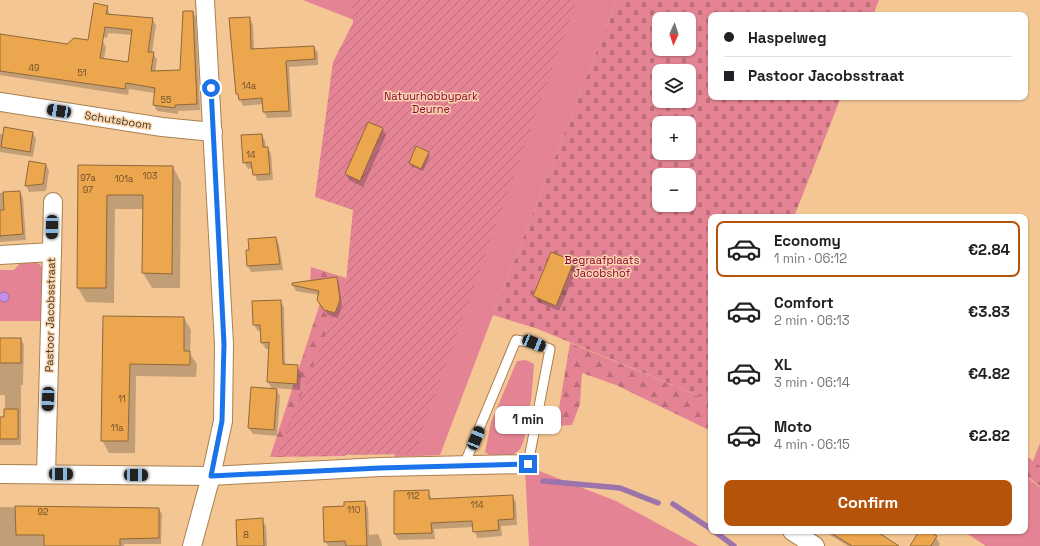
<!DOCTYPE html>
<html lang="en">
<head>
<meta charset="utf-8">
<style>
  :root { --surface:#fff; --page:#f6f6f6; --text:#202124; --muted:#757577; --line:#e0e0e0; --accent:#b45309 }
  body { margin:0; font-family:"Space Grotesk",sans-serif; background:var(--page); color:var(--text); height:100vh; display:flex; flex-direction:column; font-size:15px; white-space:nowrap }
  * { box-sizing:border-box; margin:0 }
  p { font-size:13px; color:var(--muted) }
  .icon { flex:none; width:22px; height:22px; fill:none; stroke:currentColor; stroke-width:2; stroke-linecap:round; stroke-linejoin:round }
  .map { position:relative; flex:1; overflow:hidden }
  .side { position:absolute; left:708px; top:214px; width:320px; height:320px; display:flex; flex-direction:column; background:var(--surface); border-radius:8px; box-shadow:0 1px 3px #0004 }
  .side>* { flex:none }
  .hud { position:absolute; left:708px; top:12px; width:320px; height:88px; border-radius:8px; box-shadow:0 1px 3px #0004; display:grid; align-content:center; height:88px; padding:0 16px; background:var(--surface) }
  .needle { width:26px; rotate:183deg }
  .fabs { position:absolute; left:652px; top:12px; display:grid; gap:8px }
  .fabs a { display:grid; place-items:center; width:44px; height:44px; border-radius:8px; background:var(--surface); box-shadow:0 1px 3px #0004; font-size:20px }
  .end { position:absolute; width:18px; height:18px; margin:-9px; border:5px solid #1a73e8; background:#fff; box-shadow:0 0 0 2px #fff }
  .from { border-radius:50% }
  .bubble { position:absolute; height:28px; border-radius:8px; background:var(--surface); box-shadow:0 1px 3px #0004; font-size:13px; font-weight:700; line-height:28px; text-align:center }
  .car { position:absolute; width:12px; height:24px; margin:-12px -6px; border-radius:5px; box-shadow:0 0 3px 1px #0007; background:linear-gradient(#222 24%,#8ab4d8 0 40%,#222 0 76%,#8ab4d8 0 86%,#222 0) }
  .hud b { display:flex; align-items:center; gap:14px; height:38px; font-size:15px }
  .hud b+b { border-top:1px solid var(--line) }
  .hud i { width:10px; height:10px; background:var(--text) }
  ul { padding:7px 0 0; list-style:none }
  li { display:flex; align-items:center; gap:12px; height:56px; margin:0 8px 6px; padding:0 8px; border:2px solid transparent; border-radius:8px }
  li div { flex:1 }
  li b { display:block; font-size:15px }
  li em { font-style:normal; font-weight:700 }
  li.selected { border-color:var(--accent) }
  li>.icon { width:36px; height:36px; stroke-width:1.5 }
  .action { display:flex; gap:8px; margin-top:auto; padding:8px 16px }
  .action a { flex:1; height:46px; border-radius:8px; background:var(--accent); color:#fff; font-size:16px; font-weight:700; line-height:46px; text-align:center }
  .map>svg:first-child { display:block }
  .green { fill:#e38393 }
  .forest { fill:url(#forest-firs) }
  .cemetery { fill:url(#cemetery-stones); fill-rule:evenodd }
  .garden { fill:url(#garden-furrows) }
  .water { fill:#c290e7; stroke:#9c74ab }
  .shadow { fill:#0003 }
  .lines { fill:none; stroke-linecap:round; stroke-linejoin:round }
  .stream { stroke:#9c74ab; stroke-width:5.5 }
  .building { fill:#eca64e; stroke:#906838; fill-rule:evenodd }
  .lane-casing { stroke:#aa8050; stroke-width:11 }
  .street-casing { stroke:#aa8050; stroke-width:20 }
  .lane { stroke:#fff; stroke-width:9 }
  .street { stroke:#fff; stroke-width:18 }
  .route { stroke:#1a73e8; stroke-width:5 }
  .labels { text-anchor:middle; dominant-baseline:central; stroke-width:3; stroke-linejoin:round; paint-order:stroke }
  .number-label { font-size:9px; fill:#6f502b }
  .park-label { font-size:11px; fill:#8e0738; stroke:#f9d5ae }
  .street-label { font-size:11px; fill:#45331f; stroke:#f9d5ae }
</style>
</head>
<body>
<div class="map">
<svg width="1040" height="546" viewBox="0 0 1040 546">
  <defs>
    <pattern id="forest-firs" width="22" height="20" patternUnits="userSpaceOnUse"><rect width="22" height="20" fill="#e38393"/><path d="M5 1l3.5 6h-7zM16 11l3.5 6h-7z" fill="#ba6c77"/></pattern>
    <pattern id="cemetery-stones" width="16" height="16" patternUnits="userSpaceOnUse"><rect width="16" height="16" fill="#e38393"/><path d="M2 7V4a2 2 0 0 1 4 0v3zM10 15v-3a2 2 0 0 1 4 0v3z" fill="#ba6c77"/></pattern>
    <pattern id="garden-furrows" width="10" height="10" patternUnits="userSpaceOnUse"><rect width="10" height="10" fill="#e38393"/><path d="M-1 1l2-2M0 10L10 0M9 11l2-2" fill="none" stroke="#ba6c77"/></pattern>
  </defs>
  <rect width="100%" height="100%" fill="#f3c694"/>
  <!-- green -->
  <g class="green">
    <path d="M303 0H353L354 20Z"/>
    <path d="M576 0H617L493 315 440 455 394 457Z"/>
    <path d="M32 261C39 263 42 265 44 273L43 321H0V270H14L21 262Z"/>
    <path d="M526 360 534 364C533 381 529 436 520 449 515 455 503 460 495 458 492 457 488 454 485 452L491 422 517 361Z"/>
    <path d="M1040 443V466L1033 461Z"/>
    <path d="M525 469H534L616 501 699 546H529Z"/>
    <path d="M1025 476 1040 487V546H986L963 531H1025Z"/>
  </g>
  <!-- forest -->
  <g class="forest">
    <path d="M311 267 346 278 345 456 270 457 324 291 310 284Z"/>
    <path d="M570 343 711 401V431L616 385 582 373 580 404 572 425 556 426Z"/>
    <path d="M1025 455 1040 466V486L1025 475Z"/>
  </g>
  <!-- cemetery -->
  <path class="cemetery" d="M617 0H879L873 15H711V97H841L794 217H711V401L538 329 493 315ZM659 19H689V49H659ZM659 71H689V101H659ZM659 123H689V153H659ZM659 175H689V205H659Z"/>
  <!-- garden -->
  <path class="garden" d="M352 0H577L414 454 277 456 346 282 353 210 315 197 333 62 353 23Z"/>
  <!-- water -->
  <circle class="water" cx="4" cy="297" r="5"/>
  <!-- shadow -->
  <g class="shadow">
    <path d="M107 6 110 15 152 19 156 25 152 53 157 59 155 72 181 71 193 12 196 18 200 110 178 111V114L157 111 154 105 155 93 129 89 128 95 0 75V33L1 36 68 45 102 40 106 47 104 59 129 64 133 35 108 33 107 38 94 34Z"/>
    <path d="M249 18 253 25 254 50 314 47 318 53V65L289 67 292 117 267 118 264 112 263 104 243 106 237 93Z"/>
    <path d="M369 123 383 129 386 135 363 187 349 180 346 174Z"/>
    <path d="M33 133 36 139 33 157 0 152V134Z"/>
    <path d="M262 135 265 141 266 148H268L271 154 273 180 257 181 253 168 248 169 244 162Z"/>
    <path d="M428 153 430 156 423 171 411 166 410 163Z"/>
    <path d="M46 164 49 171 46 191 29 192 26 185Z"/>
    <path d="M79 166 173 167 181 182 180 288H152L143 273 144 209H115L114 303 86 302 78 288Z"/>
    <path d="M20 192 23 198 26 240 0 242V193Z"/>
    <path d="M276 238 279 245 283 270 251 272 248 266 247 251Z"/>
    <path d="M573 262 577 269 559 311 538 302 534 296Z"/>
    <path d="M336 278 339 283 342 306 338 318 328 315 322 306 319 295 296 291 293 285Z"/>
    <path d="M280 301 284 307 285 366H297L301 373 300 390 275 388 280 396 277 436 253 434 249 428 272 389 268 382 270 349H266L262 343V331H258L254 325Z"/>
    <path d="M104 317 184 318 191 330 190 354 197 364 196 377 136 376 135 453H109L102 440Z"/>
    <path d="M0 339H21L24 345 23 385H21V445H0V418H5V395H0Z"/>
    <path d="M428 491 432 500 512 496 516 502 517 525 501 526 502 536 477 538 474 527 434 529 435 539 398 540 395 534V492Z"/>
    <path d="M364 502 368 508 369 535 378 534 381 541 382 546H328L325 541 345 507Z"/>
    <path d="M0 507 159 509 162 514 161 544H124V546H0Z"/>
    <path d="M262 520 266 526 267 546H238Z"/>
    <path d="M824 531H880L878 534 897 546H848Z"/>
    <path d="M920 531H927L936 537 940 544 939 546H911Z"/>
  </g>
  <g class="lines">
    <!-- stream -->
    <g class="stream">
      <path d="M543 481 620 488 658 503"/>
      <path d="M673 504 711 529"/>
      <path d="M714 531 734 546"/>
    </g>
  </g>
  <!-- building -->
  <g class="building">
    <path d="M94 3 108 6 106 14 153 18 148 52H154L151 71 180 70 183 11H193L197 104 175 105V108L153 105 155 88 126 83 125 89 0 71V34L67 44 74 38 88 40ZM105 27 132 30 128 62 100 58Z"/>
    <path d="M250 17 251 49 314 46 315 59 286 61 289 111 263 112 262 98 239 100 238 94H236L229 18Z"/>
    <path d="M368 122 383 128 360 181 345 174Z"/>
    <path d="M4 127 33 132 30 152 1 147Z"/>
    <path d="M262 134 263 147H268L270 174 253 175 251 162 243 163 241 135Z"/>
    <path d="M416 146 429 152 421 169 409 163Z"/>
    <path d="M29 161 46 164 43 184 25 186Z"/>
    <path d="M78 165 173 166 172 274 142 273 143 195H107L106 288H77Z"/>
    <path d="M20 191 23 234 0 236V210H4L3 192Z"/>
    <path d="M276 237 280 264 247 266 246 250H249L248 239Z"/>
    <path d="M551 252 574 261 556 306 533 296Z"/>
    <path d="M337 277 340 300 335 313 324 310 317 300 319 291 292 285V283Z"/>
    <path d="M281 300 283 364 298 365 297 384 267 382 269 342 261 343 260 325H253L252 301Z"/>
    <path d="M103 316 184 317V351H190V365L130 364 128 441H101Z"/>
    <rect x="0" y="338" width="21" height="25"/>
    <path d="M251 387 277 389 274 430 248 428Z"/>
    <path d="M4 409H18V439H0V417H4Z"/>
    <path d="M429 490V499L513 495 514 519 498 520 499 530 473 532 472 521 431 523 432 533 394 534V491Z"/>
    <path d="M365 501 367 546H346L345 541 324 542 323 507 344 506V502Z"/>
    <path d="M15 506 159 508V538L120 539V546H44V535H16Z"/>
    <path d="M263 518 264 546H237L236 520Z"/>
    <path d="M828 531H876L899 546H852Z"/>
    <path d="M919 531H929L937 536 931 546H910Z"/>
  </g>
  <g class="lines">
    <!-- lane casing -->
    <g class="lane-casing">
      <path id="lane" d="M464 465 516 340 534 343 550 349 528 464"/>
    </g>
    <!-- street casing -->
    <g class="street-casing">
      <g id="street">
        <path d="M0 102 162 127 213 132"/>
        <path d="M52 252 53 202"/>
        <path d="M0 255 52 252 46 474"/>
        <path d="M0 474 211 476 380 467 528 464"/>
        <path d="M792 531 815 546"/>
        <path d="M192 546 211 476 223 421 224 344 205 0"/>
      </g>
    </g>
    <!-- lane -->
    <use href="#lane" class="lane"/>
    <!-- street -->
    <use href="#street" class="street"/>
  </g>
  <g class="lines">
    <!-- route -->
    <path class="route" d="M211 88 224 344 222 421 211 476 380 468 528 464"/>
  </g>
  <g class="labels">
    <!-- number labels -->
    <g class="number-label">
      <text x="34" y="68">49</text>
      <text x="82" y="73">51</text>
      <text x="249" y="86">14a</text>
      <text x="166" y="100">55</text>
      <text x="251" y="155">14</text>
      <text x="150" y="176">103</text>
      <text x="88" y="178">97a</text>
      <text x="124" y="179">101a</text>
      <text x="88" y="190">97</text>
      <text x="122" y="399">11</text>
      <text x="117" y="428">11a</text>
      <text x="413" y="496">112</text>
      <text x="477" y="505">114</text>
      <text x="354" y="510">110</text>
      <text x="43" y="512">92</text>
      <text x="246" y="535">8</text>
    </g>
    <!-- park labels -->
    <g class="park-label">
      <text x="431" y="96">Natuurhobbypark<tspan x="431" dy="13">Deurne</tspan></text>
      <text x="602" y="260">Begraafplaats<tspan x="602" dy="13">Jacobshof</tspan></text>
    </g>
    <!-- street labels -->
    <g class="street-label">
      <text transform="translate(118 120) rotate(9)">Schutsboom</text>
      <text transform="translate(50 315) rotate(-89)">Pastoor Jacobsstraat</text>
    </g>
  </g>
</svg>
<div class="fabs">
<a><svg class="needle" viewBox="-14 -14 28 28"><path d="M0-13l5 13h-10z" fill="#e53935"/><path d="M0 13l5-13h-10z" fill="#757577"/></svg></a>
<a><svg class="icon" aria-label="layers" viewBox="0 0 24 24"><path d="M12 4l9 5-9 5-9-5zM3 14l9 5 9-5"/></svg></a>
<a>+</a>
<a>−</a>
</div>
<i class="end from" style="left:211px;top:88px"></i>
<i class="end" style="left:528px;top:464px"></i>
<div class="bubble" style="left:495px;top:406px;width:66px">1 min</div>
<i class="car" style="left:59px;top:111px;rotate:279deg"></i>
<i class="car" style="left:52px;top:227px;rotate:181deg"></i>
<i class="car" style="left:534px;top:343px;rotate:112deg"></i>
<i class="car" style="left:48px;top:399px;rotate:182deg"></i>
<i class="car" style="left:476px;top:438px;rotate:22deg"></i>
<i class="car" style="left:61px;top:474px;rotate:91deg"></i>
<i class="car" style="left:136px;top:475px;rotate:91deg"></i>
<div class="hud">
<b><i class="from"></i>Haspelweg</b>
<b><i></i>Pastoor Jacobsstraat</b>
</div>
<section class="side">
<ul>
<li class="selected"><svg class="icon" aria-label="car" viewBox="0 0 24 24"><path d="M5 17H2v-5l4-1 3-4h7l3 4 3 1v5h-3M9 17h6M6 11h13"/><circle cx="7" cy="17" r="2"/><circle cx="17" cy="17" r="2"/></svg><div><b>Economy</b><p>1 min · 06:12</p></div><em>€2.84</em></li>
<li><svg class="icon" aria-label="car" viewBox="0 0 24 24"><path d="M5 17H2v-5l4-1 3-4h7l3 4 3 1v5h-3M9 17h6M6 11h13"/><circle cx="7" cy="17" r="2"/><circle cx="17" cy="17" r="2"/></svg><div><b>Comfort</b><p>2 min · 06:13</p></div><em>€3.83</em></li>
<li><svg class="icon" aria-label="car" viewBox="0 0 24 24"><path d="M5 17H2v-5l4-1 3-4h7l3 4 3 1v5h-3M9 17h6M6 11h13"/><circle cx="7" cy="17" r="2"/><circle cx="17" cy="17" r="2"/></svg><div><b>XL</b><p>3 min · 06:14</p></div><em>€4.82</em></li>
<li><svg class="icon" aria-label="car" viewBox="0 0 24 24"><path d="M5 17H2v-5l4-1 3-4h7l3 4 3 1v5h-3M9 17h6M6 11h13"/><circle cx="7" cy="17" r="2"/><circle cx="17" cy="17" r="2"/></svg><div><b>Moto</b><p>4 min · 06:15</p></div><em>€2.82</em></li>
</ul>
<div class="action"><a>Confirm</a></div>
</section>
</div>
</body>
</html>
